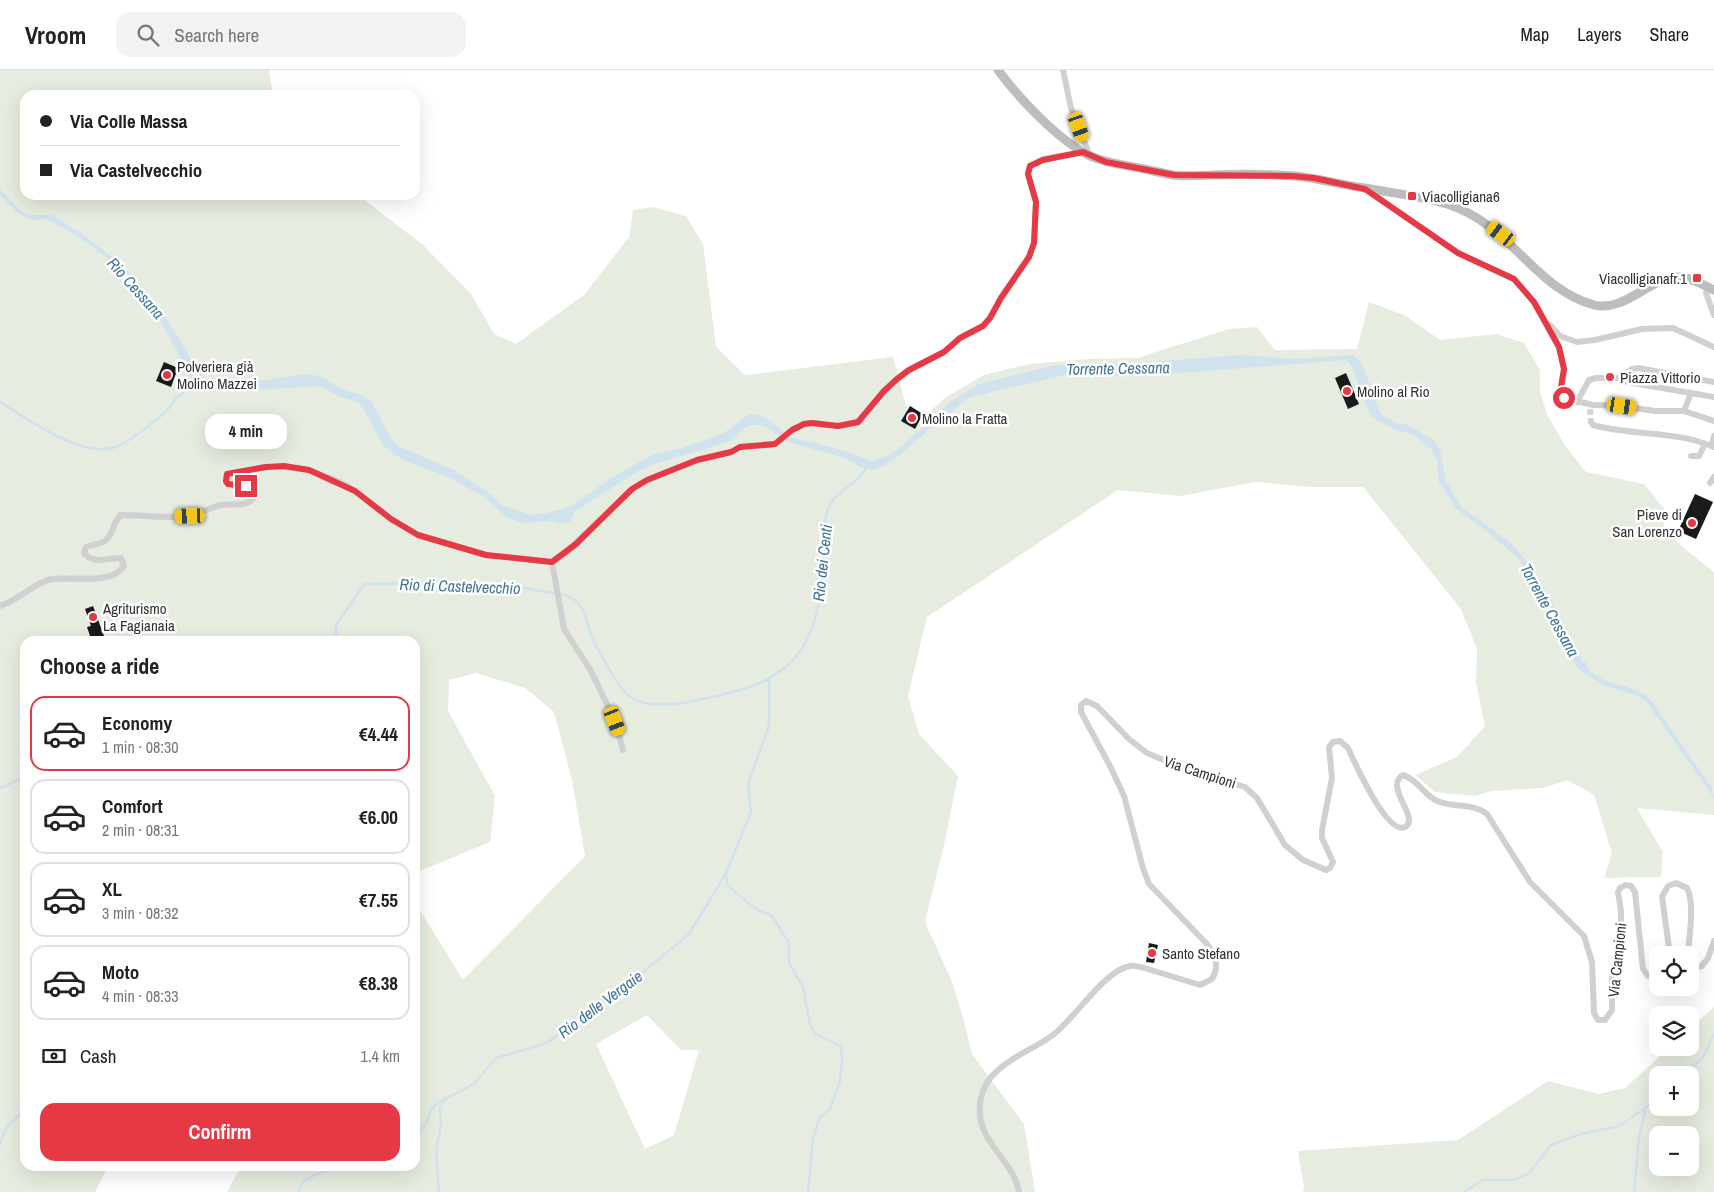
<!DOCTYPE html>
<html lang="en">
<head>
<meta charset="utf-8">
<style>
  :root { --surface:#fff; --page:#f2f2f2; --text:#222; --muted:#767676; --line:#e0e0e0; --accent:#e63946 }
  body { margin:0; font-family:"Archivo Narrow",sans-serif; background:var(--page); color:var(--text); height:100vh; display:flex; flex-direction:column; font-size:19px; white-space:nowrap }
  * { box-sizing:border-box; margin:0 }
  p { font-size:16px; color:var(--muted) }
  .icon { flex:none; width:28px; height:28px; fill:none; stroke:currentColor; stroke-width:2; stroke-linecap:round; stroke-linejoin:round }
  .map { position:relative; flex:1; overflow:hidden }
  .drawer { position:absolute; left:20px; top:566px; width:400px; height:535px; display:flex; flex-direction:column; background:var(--surface); border-radius:15px; box-shadow:0 5px 20px #0002 }
  .drawer>* { flex:none }
  .hud { position:absolute; left:20px; top:20px; width:400px; height:110px; border-radius:15px; box-shadow:0 5px 20px #0002; display:grid; align-content:center; height:110px; padding:0 20px; background:var(--surface) }
  .buttons { position:absolute; left:1649px; top:876px; display:grid; gap:10px }
  .buttons a { display:grid; place-items:center; width:50px; height:50px; border-radius:10px; background:var(--surface); box-shadow:0 5px 20px #0002; font-size:25px }
  .end { position:absolute; width:22px; height:22px; margin:-11px; border:6px solid #e63946; background:#fff; box-shadow:0 0 0 2px #fff }
  .from { border-radius:50% }
  .bubble { position:absolute; height:35px; border-radius:15px; background:var(--surface); box-shadow:0 5px 20px #0002; font-size:16px; font-weight:800; line-height:35px; text-align:center }
  .car { position:absolute; width:15px; height:30px; margin:-15px -8px; border-radius:6px; box-shadow:0 0 4px 1px #0007; background:linear-gradient(#f5c518 24%,#345 0 40%,#f5c518 0 76%,#345 0 86%,#f5c518 0) }
  .hud b { display:flex; align-items:center; gap:18px; height:48px; font-size:19px }
  .hud b+b { border-top:1px solid var(--line) }
  .hud i { width:12px; height:12px; background:var(--text) }
  ul { padding:0; list-style:none }
  li { display:flex; align-items:center; gap:15px; height:75px; margin:0 10px 8px; padding:0 10px; border:2px solid var(--line); border-radius:15px }
  li div { flex:1 }
  li b { display:block; font-size:19px }
  li em { font-style:normal; font-weight:800 }
  li.selected { border-color:var(--accent) }
  li>.icon { width:45px; height:45px; stroke-width:1.5 }
  h2 { padding:0 20px; font-size:22px; line-height:60px }
  .pay { display:flex; align-items:center; gap:12px; height:55px; padding:0 20px; font-size:19px }
  .pay p { margin-inline-start:auto }
  .button { display:flex; gap:10px; margin-top:auto; padding:10px 20px }
  .button a { flex:1; height:58px; border-radius:15px; background:var(--accent); color:#fff; font-size:20px; font-weight:800; line-height:58px; text-align:center }
  header { display:flex; align-items:center; gap:30px; box-sizing:border-box; height:70px; padding:0 25px; background:var(--surface); border-bottom:1px solid var(--line) }
  header strong { font-size:24px }
  nav { display:flex; gap:28px; margin-inline-start:auto; font-size:18px }
  .search { width:350px; height:45px; background:var(--page); display:flex; align-items:center; gap:12px; box-sizing:border-box; padding:0 18px; border-radius:15px; color:var(--muted); font-size:19px }
  .map>svg:first-child { display:block }
  .green { fill:#e6ecdf; fill-rule:evenodd }
  .water { fill:#cfe2ee }
  .lines { fill:none; stroke-linecap:round; stroke-linejoin:round }
  .stream { stroke:#cfe2ee; stroke-width:2.5 }
  .building { fill:#1a1a1a }
  .street-tunnel { stroke:#d6d6d6; stroke-width:6; stroke-dasharray:6 3; stroke-linecap:butt }
  .street { stroke:#d0d0d0; stroke-width:6 }
  .secondary { stroke:#bdbdbd; stroke-width:9 }
  .route { stroke:#e63946; stroke-width:6 }
  .poi-dot { fill:#e63946; stroke:#fff; stroke-width:2 }
  .labels { text-anchor:middle; dominant-baseline:central; stroke-width:5; stroke-linejoin:round; paint-order:stroke }
  .poi-label { font-size:15px; fill:#333; stroke:#fff; text-anchor:start }
  .street-label { font-size:15px; fill:#333; stroke:#fff }
  .water-label { font-size:16px; font-style:italic; fill:#3f7597; stroke:#fff }
</style>
</head>
<body>
<header>
<strong>Vroom</strong>
<div class="search"><svg class="icon" aria-label="search" viewBox="0 0 24 24"><circle cx="10" cy="10" r="6"/><path d="M15 15l6 6"/></svg>Search here</div>
<nav><a>Map</a><a>Layers</a><a>Share</a></nav>
</header>
<div class="map">
<svg width="1714" height="1122" viewBox="0 0 1714 1122">
  <rect width="100%" height="100%" fill="#fff"/>
  <!-- green -->
  <g class="green">
    <path d="M0 0H269L273 25H25V125H358L423 175 471 224 494 264 516 274 584 225 629 167 633 140 653 137 686 146 703 174 716 277 745 305 893 287 912 358 945 328 984 305 1029 294 1090 289 1137 288 1229 259 1257 257 1275 280 1357 279 1369 232 1406 246 1440 270 1497 264 1524 273 1540 300V322L1547 344 1566 377 1586 402 1644 414 1665 440 1664 458 1687 481 1714 502V745L1637 738 1663 782 1661 807 1604 808 1612 783 1594 725 1567 710 1543 718 1491 721 1476 726 1435 722 1415 705 1457 687 1485 656 1476 613 1477 579 1461 539 1363 417H1312L1256 412 1180 426 1118 420 927 547 908 626 919 664 958 706 944 775 925 852 952 912 962 944 972 984 1024 1054 1035 1122H227L241 1096H415V832L463 910 585 786 572 710 554 642 525 618 476 603 449 610 448 641 495 726 490 772 415 803V571H25V1096H108L95 1122H0ZM647 945 681 980H699L674 1065 645 1079 596 974Z"/>
    <path d="M1714 937V1122H1303L1304 1117 1298 1081 1458 1070 1548 1011 1599 1024 1625 1018 1669 978H1690V959ZM1658 1005H1690V1038H1658ZM1658 1065H1690V1098H1658Z"/>
  </g>
  <!-- water -->
  <path class="water" d="M0 119 19 139 28 145H52L79 162 117 191 137 211 161 240 204 309 219 312H251L308 304 323 307 343 320 359 324 372 332 390 367 398 376 454 400 492 425 501 435 531 445 547 443 570 437 611 408 654 384 682 378 724 363 749 344 765 347 790 367 845 381 872 391 891 384 906 373 949 333 979 314 1051 296 1101 293 1126 294 1242 285 1294 289 1353 285 1360 291 1364 299 1380 343 1395 353 1408 355 1435 371 1440 380 1446 411 1462 438 1511 473 1527 492 1544 517 1583 592 1587 591V598C1605 618 1631 612 1650 629L1712 718 1714 728 1646 631 1638 626 1606 616 1578 599 1543 528 1530 513 1520 490 1494 467 1457 439 1442 417 1439 412 1437 390 1431 379 1412 364 1398 361 1371 347 1350 293 1345 290 1166 304 1113 306 1082 301 970 327 933 356 901 384 882 397 872 400 860 397 845 388 789 372 763 355H751L743 359 730 371 652 395 630 406 574 442 571 451 563 454 551 451 523 453 508 448 484 427 451 408 406 391 395 385 383 375 363 338 356 331 340 327 319 316 242 321 207 318 193 312 157 244 141 223 106 187 76 165 47 149C24 153 14 140 0 125Z"/>
  <g class="lines">
    <!-- stream -->
    <g class="stream">
      <path d="M0 332C28 349 84 391 118 376 132 370 156 351 167 340 171 336 173 331 176 328 183 322 191 319 197 311"/>
      <path d="M336 571V555L364 514C422 513 483 509 541 521 550 523 561 523 570 527 584 534 586 548 590 562 593 573 601 584 607 595 613 605 619 618 629 626 653 643 691 631 717 626 749 619 781 609 801 580 819 554 823 510 825 479 826 468 824 455 826 445 832 420 857 416 867 397"/>
      <path d="M769 610V656L748 714 751 742 726 803 727 815 757 840 771 845 789 873V893L803 917 810 954 815 963 841 977 842 991 840 1011 830 1039 819 1048 813 1069 808 1122"/>
      <path d="M0 718 25 707"/>
      <path d="M1680 1005 1702 989 1714 964"/>
      <path d="M415 1067 426 1054 430 1042 437 1033 474 1014 496 988 547 973 579 948 595 938 652 895 689 864 725 805"/>
      <path d="M0 1074 7 1056 21 1044 25 1034"/>
      <path d="M299 1122C300 1105 329 1101 343 1096"/>
      <path d="M439 1122 436 1081 441 1056 440 1039 445 1028"/>
      <path d="M1464 1122 1483 1110H1515L1529 1103 1551 1075 1581 1064 1619 1056 1658 1029"/>
      <path d="M1634 1122 1639 1068 1645 1040"/>
    </g>
  </g>
  <!-- building -->
  <g class="building">
    <path d="M164 292 178 298 171 317 156 311Z"/>
    <path d="M1346 303 1359 334 1348 339 1335 308Z"/>
    <path d="M910 336 923 344 915 359 901 351Z"/>
    <path d="M1695 424 1713 432 1696 469 1678 461Z"/>
    <path d="M93 536 104 566 91 569 87 557 91 556 85 539Z"/>
    <path d="M1149 873 1158 875 1154 893 1146 892Z"/>
  </g>
  <g class="lines">
    <!-- street-tunnel -->
    <path class="street-tunnel" d="M1590 339 1591 352"/>
    <!-- street -->
    <g class="street">
      <path d="M1063 0 1071 38 1090 86"/>
      <path d="M1367 120 1458 183 1514 209 1534 232 1559 277 1564 299 1560 322 1564 328 1593 335 1622 336 1655 341H1684L1714 351"/>
      <path d="M1708 217 1706 223 1714 245"/>
      <path d="M1550 255 1560 266 1577 272 1595 270 1642 259 1673 258 1714 277"/>
      <path d="M1620 308 1632 299 1638 298 1714 312"/>
      <path d="M1620 308 1627 312 1714 327"/>
      <path d="M1577 332 1589 310 1596 308H1620"/>
      <path d="M1684 341 1691 323"/>
      <path d="M1591 352 1593 355C1632 366 1675 360 1714 377"/>
      <path d="M1711 376 1714 366"/>
      <path d="M1691 386H1699L1705 374"/>
      <path d="M1710 413 1714 407"/>
      <path d="M552 492 564 559 591 601 615 651 623 680"/>
      <path d="M0 536C17 531 37 511 52 509 73 506 111 516 124 496L121 488C108 488 94 495 84 483L86 477C93 474 100 475 106 470 114 463 113 451 121 445 143 445 165 449 188 446 199 445 210 437 221 435 235 433 248 439 256 424L253 419 228 414 226 411 227 404 266 397H284L309 400 340 412 355 421 391 449 418 465 486 485 552 492 565 483 632 419 647 410 697 390 731 382 740 377 775 374 792 360 804 354 812 353 838 356 858 353 884 321 897 309 909 300 944 282 960 268 983 256 990 248 1001 228 1029 187 1034 173 1036 132 1028 104 1030 96 1043 89 1083 82"/>
      <path d="M1670 885 1662 827 1668 816 1676 813 1687 818C1695 834 1689 867 1688 885"/>
      <path d="M1690 895 1694 898 1702 896 1708 888 1714 871"/>
      <path d="M1019 1122C1013 1089 976 1072 980 1034 981 1023 985 1014 992 1006 1009 987 1035 979 1054 964 1075 948 1105 900 1130 896 1134 895 1138 897 1141 897L1200 915 1212 909C1220 896 1215 885 1207 874L1149 814 1143 798 1124 726 1111 698 1081 642V635L1086 631 1097 636 1129 669 1147 683 1185 699 1245 717 1257 728 1285 775 1303 790 1326 800 1330 798 1333 792 1322 768V760L1332 708 1329 677 1333 672 1340 671 1348 678C1354 691 1387 766 1405 757 1421 748 1383 717 1403 705 1417 709 1424 725 1437 731 1453 738 1474 733 1487 744L1530 812 1584 866 1592 892 1594 943 1598 950H1605L1612 940V908L1621 868V841L1618 822 1620 818 1625 815 1631 816 1635 822 1643 899 1648 906 1658 908"/>
    </g>
    <!-- secondary -->
    <path class="secondary" d="M998 0C1018 27 1057 69 1088 85 1102 92 1118 94 1134 97 1147 99 1160 103 1173 105 1187 107 1200 105 1213 105 1240 104 1267 104 1294 106 1318 108 1341 115 1365 118 1392 123 1420 126 1447 134 1511 154 1533 218 1594 235 1625 243 1652 205 1681 207 1692 208 1704 215 1714 220"/>
  </g>
  <g class="lines">
    <!-- route -->
    <path class="route" d="M246 416 228 414 226 411 227 404 266 397 284 396 309 400 355 421 391 449 418 465 486 485 552 492 576 474 632 419 647 410 697 390 731 382 740 377 775 374 792 360 804 354 812 353 838 356 858 352 884 321 897 309 909 300 944 282 960 268 983 256 990 248 1001 228 1029 187 1034 173 1036 132 1028 104 1030 96 1043 90 1083 82 1106 92 1174 105 1292 106 1314 108 1365 119 1458 183 1514 209 1534 232 1559 277 1564 299 1560 324 1564 328"/>
  </g>
  <!-- markers -->
  <g class="poi-dot">
    <rect x="1407" y="121" width="10" height="10" rx="2.5"/>
    <rect x="1692" y="203" width="10" height="10" rx="2.5"/>
    <circle cx="167" cy="305" r="5"/>
    <circle cx="1610" cy="307" r="5"/>
    <circle cx="1347" cy="321" r="5"/>
    <circle cx="912" cy="348" r="5"/>
    <circle cx="1692" cy="453" r="5"/>
    <circle cx="93" cy="547" r="5"/>
    <circle cx="1152" cy="883" r="5"/>
  </g>
  <g class="labels">
    <!-- poi labels -->
    <g class="poi-label">
      <text x="1422" y="126">Viacolligiana6</text>
      <text x="1687" y="208" text-anchor="end">Viacolligianafr.1</text>
      <text x="177" y="296">Polveriera già<tspan x="177" dy="17">Molino Mazzei</tspan></text>
      <text x="1620" y="307">Piazza Vittorio</text>
      <text x="1357" y="321">Molino al Rio</text>
      <text x="922" y="348">Molino la Fratta</text>
      <text x="1682" y="444" text-anchor="end">Pieve di<tspan x="1682" dy="17">San Lorenzo</tspan></text>
      <text x="103" y="538">Agriturismo<tspan x="103" dy="17">La Fagianaia</tspan></text>
      <text x="1162" y="883">Santo Stefano</text>
    </g>
    <!-- street labels -->
    <g class="street-label">
      <text transform="translate(1200 702) rotate(18)">Via Campioni</text>
      <text transform="translate(1617 890) rotate(-84)">Via Campioni</text>
    </g>
    <!-- water labels -->
    <g class="water-label">
      <text transform="translate(136 218) rotate(48)">Rio Cessana</text>
      <text transform="translate(1118 298) rotate(-1)">Torrente Cessana</text>
      <text transform="translate(822 493) rotate(-84)">Rio dei Centi</text>
      <text transform="translate(460 516) rotate(2)">Rio di Castelvecchio</text>
      <text transform="translate(1550 540) rotate(61)">Torrente Cessana</text>
      <text transform="translate(600 934) rotate(-37)">Rio delle Vergaie</text>
    </g>
  </g>
</svg>
<div class="buttons">
<a><svg class="icon" aria-label="locate" viewBox="0 0 24 24"><circle cx="12" cy="12" r="6"/><path d="M12 2v4M12 18v4M2 12h4M18 12h4"/></svg></a>
<a><svg class="icon" aria-label="layers" viewBox="0 0 24 24"><path d="M12 4l9 5-9 5-9-5zM3 14l9 5 9-5"/></svg></a>
<a>+</a>
<a>−</a>
</div>
<i class="end from" style="left:1564px;top:328px"></i>
<i class="end" style="left:246px;top:416px"></i>
<div class="bubble" style="left:205px;top:344px;width:82px">4 min</div>
<i class="car" style="left:1079px;top:57px;rotate:161deg"></i>
<i class="car" style="left:1501px;top:164px;rotate:306deg"></i>
<i class="car" style="left:1622px;top:336px;rotate:99deg"></i>
<i class="car" style="left:190px;top:446px;rotate:268deg"></i>
<i class="car" style="left:615px;top:651px;rotate:159deg"></i>
<div class="hud">
<b><i class="from"></i>Via Colle Massa</b>
<b><i></i>Via Castelvecchio</b>
</div>
<section class="drawer">
<h2>Choose a ride</h2>
<ul>
<li class="selected"><svg class="icon" aria-label="car" viewBox="0 0 24 24"><path d="M5 17H2v-5l4-1 3-4h7l3 4 3 1v5h-3M9 17h6M6 11h13"/><circle cx="7" cy="17" r="2"/><circle cx="17" cy="17" r="2"/></svg><div><b>Economy</b><p>1 min · 08:30</p></div><em>€4.44</em></li>
<li><svg class="icon" aria-label="car" viewBox="0 0 24 24"><path d="M5 17H2v-5l4-1 3-4h7l3 4 3 1v5h-3M9 17h6M6 11h13"/><circle cx="7" cy="17" r="2"/><circle cx="17" cy="17" r="2"/></svg><div><b>Comfort</b><p>2 min · 08:31</p></div><em>€6.00</em></li>
<li><svg class="icon" aria-label="car" viewBox="0 0 24 24"><path d="M5 17H2v-5l4-1 3-4h7l3 4 3 1v5h-3M9 17h6M6 11h13"/><circle cx="7" cy="17" r="2"/><circle cx="17" cy="17" r="2"/></svg><div><b>XL</b><p>3 min · 08:32</p></div><em>€7.55</em></li>
<li><svg class="icon" aria-label="car" viewBox="0 0 24 24"><path d="M5 17H2v-5l4-1 3-4h7l3 4 3 1v5h-3M9 17h6M6 11h13"/><circle cx="7" cy="17" r="2"/><circle cx="17" cy="17" r="2"/></svg><div><b>Moto</b><p>4 min · 08:33</p></div><em>€8.38</em></li>
</ul>
<div class="pay"><svg class="icon" aria-label="cash" viewBox="0 0 24 24"><path d="M3 7h18v10H3z"/><circle cx="12" cy="12" r="2"/></svg>Cash<p>1.4 km</p></div>
<div class="button"><a>Confirm</a></div>
</section>
</div>
</body>
</html>
